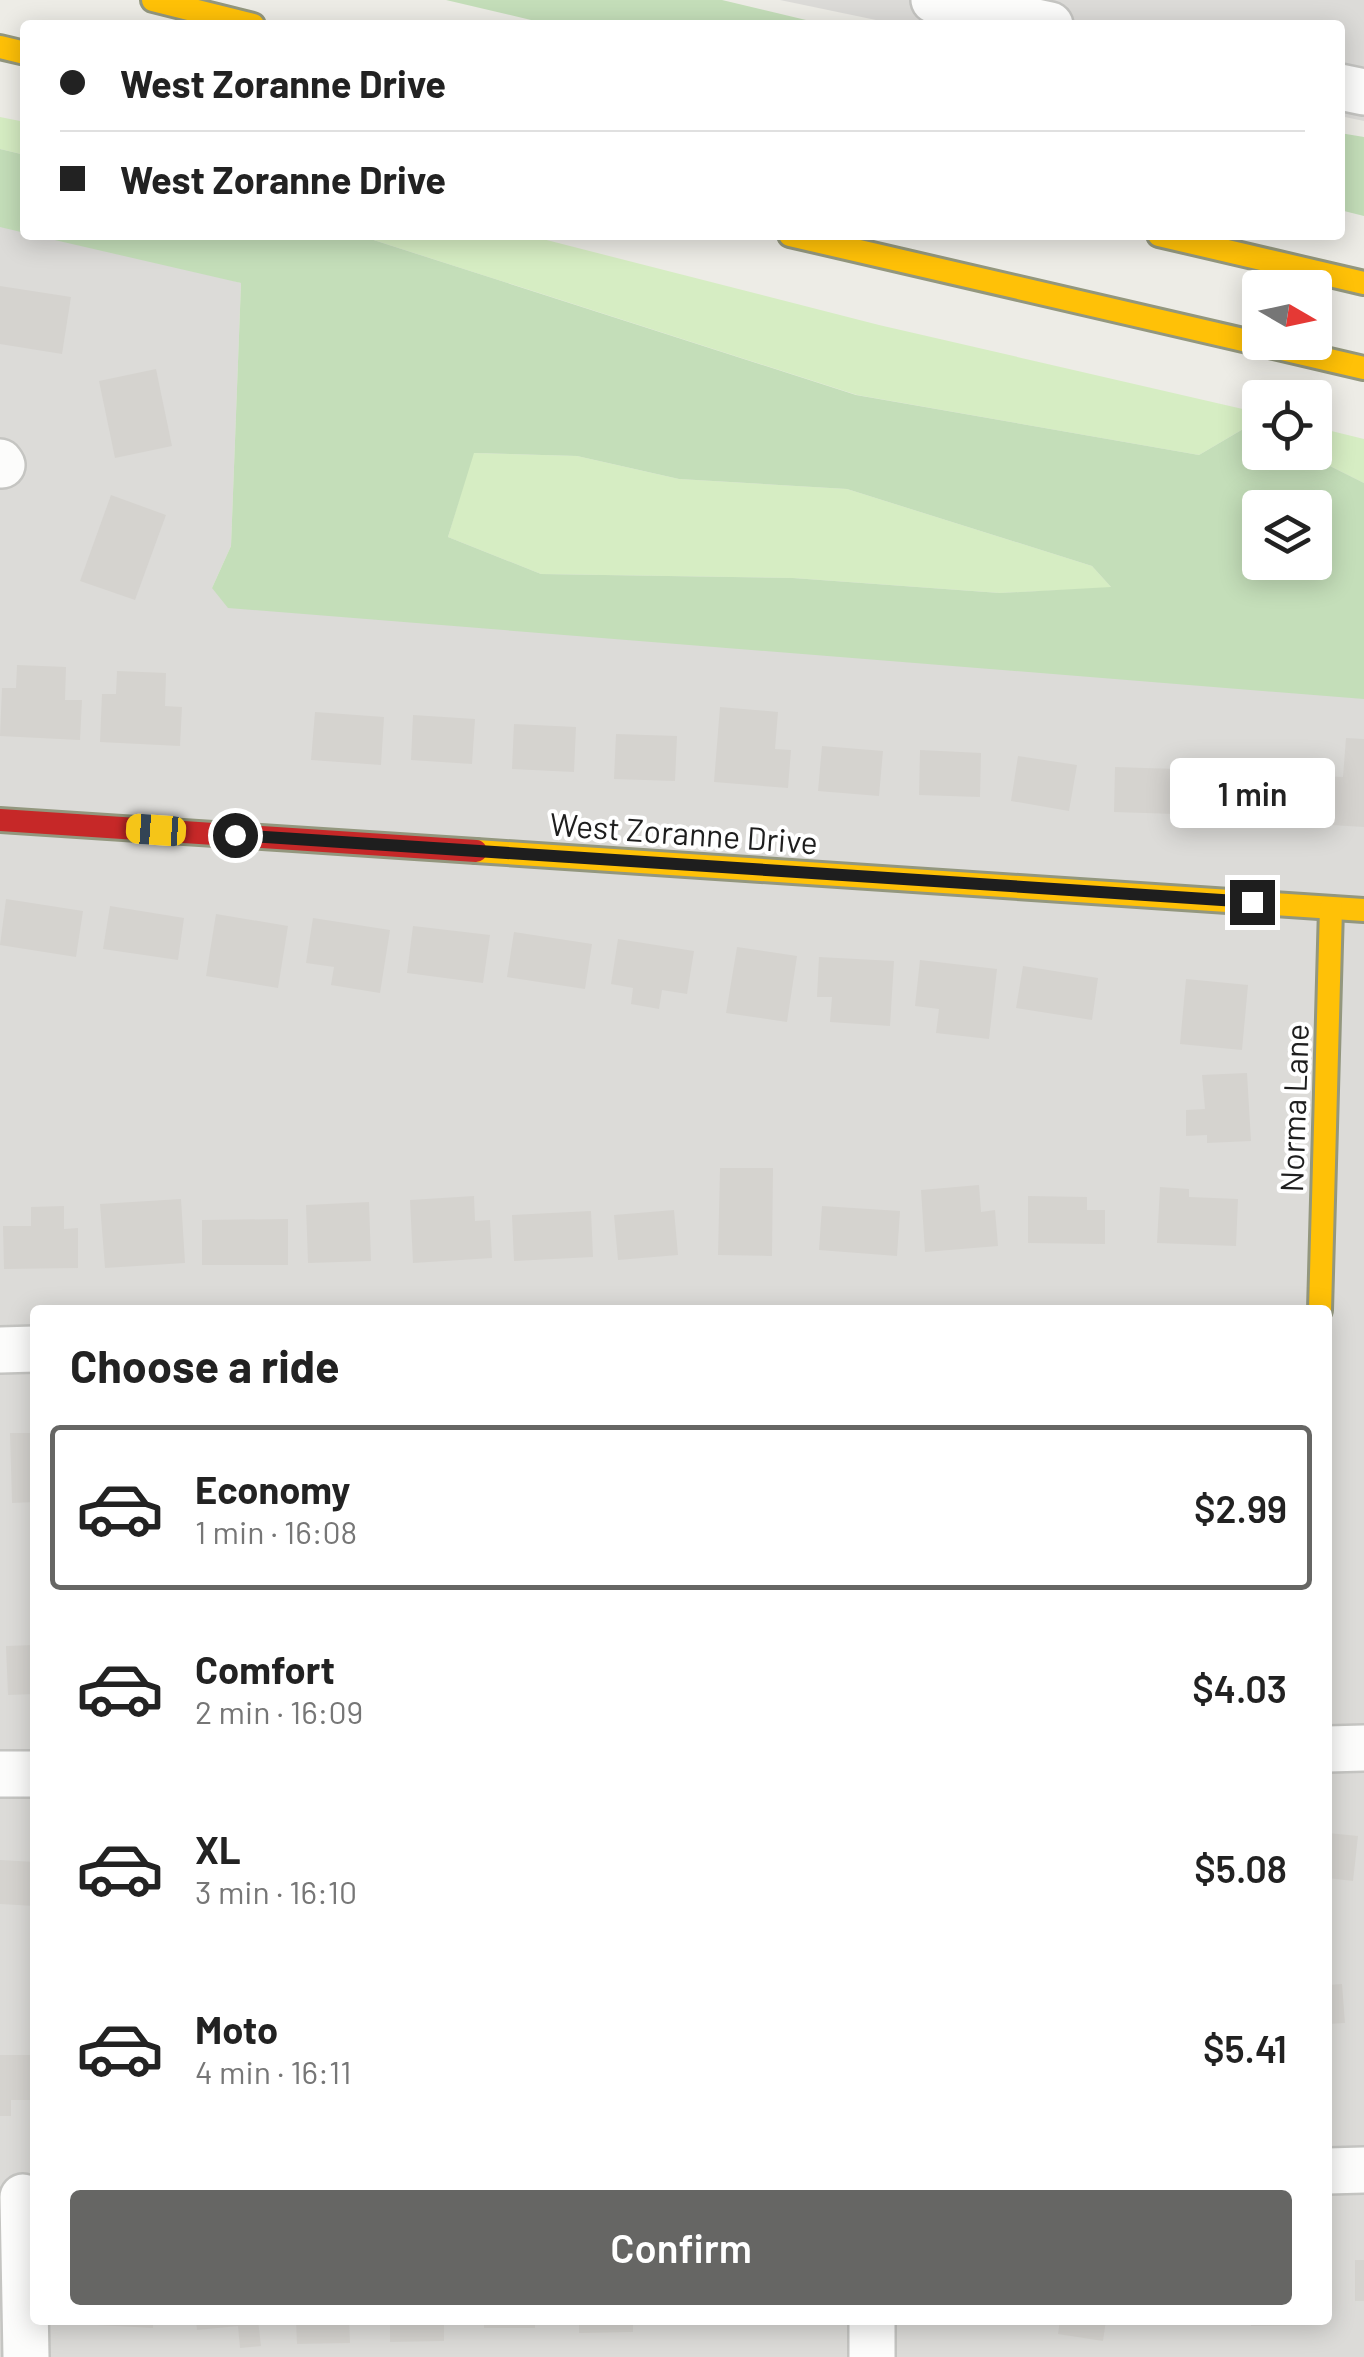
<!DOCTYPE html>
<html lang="en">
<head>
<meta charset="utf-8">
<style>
  :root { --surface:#fff; --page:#f6f6f6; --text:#222; --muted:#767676; --line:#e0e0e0; --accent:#666664 }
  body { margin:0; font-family:Barlow,sans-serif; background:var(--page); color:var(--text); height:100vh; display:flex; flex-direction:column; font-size:38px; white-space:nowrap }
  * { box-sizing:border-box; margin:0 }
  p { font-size:32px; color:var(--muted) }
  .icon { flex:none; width:55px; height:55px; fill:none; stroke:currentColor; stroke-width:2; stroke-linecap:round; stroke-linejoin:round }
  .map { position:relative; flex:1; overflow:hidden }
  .sheet { position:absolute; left:30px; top:1305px; width:1302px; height:1020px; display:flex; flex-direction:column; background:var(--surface); border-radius:10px; box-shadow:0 5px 25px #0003 }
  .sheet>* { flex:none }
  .banner { position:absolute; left:20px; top:20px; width:1325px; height:220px; border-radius:10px; box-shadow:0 5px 25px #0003; display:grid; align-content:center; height:220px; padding:0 40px; background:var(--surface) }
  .needle { width:65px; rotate:99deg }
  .buttons { position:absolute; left:1242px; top:270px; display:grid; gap:20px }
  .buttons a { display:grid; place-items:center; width:90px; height:90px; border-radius:10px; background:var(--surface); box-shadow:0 5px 25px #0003; font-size:50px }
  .end { position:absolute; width:45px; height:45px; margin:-22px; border:12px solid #1e1e1e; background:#fff; box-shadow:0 0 0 5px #fff }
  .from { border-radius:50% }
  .bubble { position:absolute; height:70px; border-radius:10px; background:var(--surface); box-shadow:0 5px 25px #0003; font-size:32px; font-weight:600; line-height:70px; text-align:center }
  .car { position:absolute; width:30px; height:60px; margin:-30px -15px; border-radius:12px; box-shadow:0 0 8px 2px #0007; background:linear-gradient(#f5c518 24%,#345 0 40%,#f5c518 0 76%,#345 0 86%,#f5c518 0) }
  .banner b { display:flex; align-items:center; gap:35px; height:95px; font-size:38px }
  .banner b+b { border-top:2px solid var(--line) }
  .banner i { width:25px; height:25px; background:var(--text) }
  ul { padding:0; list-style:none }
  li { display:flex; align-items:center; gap:30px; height:165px; margin:0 20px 15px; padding:0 20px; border:5px solid transparent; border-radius:10px }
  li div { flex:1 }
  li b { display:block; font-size:38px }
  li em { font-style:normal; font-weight:600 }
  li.current { border-color:var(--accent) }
  li>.icon { width:90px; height:90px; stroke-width:1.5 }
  h2 { padding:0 40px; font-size:45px; line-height:120px }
  .primary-button { display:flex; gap:20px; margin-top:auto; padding:20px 40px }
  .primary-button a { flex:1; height:115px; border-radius:10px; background:var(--accent); color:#fff; font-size:40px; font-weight:600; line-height:115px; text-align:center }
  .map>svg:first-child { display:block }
  .residential { fill:#dcdbd8; fill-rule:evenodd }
  .grass { fill:#d6edc3 }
  .forest { fill:#c4deb9; fill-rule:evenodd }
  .building { fill:#d5d3cf }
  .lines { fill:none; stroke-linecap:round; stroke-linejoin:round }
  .street-casing { stroke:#c5c5c2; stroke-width:50 }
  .slow-casing { stroke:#93977e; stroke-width:28 }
  .jam-casing { stroke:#93977e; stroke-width:28 }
  .street { stroke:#fcfcfb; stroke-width:45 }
  .slow { stroke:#ffc107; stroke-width:22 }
  .jam { stroke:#c62828; stroke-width:22 }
  .route { stroke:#1e1e1e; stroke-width:12 }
  .labels { text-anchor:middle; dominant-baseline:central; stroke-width:8; stroke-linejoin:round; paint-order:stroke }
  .street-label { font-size:32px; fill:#1e1e1e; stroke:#fff }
</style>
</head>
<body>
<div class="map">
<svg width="1364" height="2357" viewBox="0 0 1364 2357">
  <rect width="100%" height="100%" fill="#edece6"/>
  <!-- residential -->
  <g class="residential">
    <path d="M780 0H1364V121L1340 116V25H900Z"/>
    <path d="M0 210 25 218V235H82L241 283 231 546 212 588 1364 691V2357H0ZM35 1310H1328V2320H35Z"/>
  </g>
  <!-- grass -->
  <g class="grass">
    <path d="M0 117 25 122V155L0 149Z"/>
    <path d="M358 235H527L879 325 1260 413V430L1250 425 1199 455 857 395Z"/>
    <path d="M1315 427 1364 439V483L1304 453 1315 452Z"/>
    <path d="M473 453 577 456 679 479 847 489 1092 566 1112 588 1000 593 793 578 541 574 448 537Z"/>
  </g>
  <!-- forest -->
  <g class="forest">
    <path d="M446 0H722L827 25H552Z"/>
    <path d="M1340 133 1364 137V216L1340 210Z"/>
    <path d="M0 149 25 155V233L0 227Z"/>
    <path d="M33 235H358L856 395 1199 455 1250 425 1260 430V452L1304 453 1364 483V699L228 608 212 588 231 546 241 283ZM474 453 577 456 679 479 847 489 1092 566 1111 587 1000 593 793 578 541 574 448 537ZM1260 508H1315V562H1260Z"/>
  </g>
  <!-- building -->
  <g class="building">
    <path d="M0 286 71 297 62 354 0 344Z"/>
    <path d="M156 369 172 446 115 458 99 381Z"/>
    <path d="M111 495 166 515 135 600 80 581Z"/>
    <path d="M17 665 66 667 65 700H82L80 740 0 736 2 688H16Z"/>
    <path d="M117 671 166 673 165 706 182 707 180 746 100 742 102 694H116Z"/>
    <path d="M720 707 778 712 775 749 791 750 788 788 714 782Z"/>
    <path d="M315 712 384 717 381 765 311 760Z"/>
    <path d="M413 715 475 719 472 764 411 760Z"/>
    <path d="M514 724 576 727 574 772 512 769Z"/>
    <path d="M616 734 677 736 675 781 614 779Z"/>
    <path d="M1346 738 1364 739V827L1315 824 1319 776 1343 777Z"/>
    <path d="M822 746 883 751 879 796 818 791Z"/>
    <path d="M920 750 981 753 980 797 919 795Z"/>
    <path d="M1018 756 1077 765 1069 811 1011 801Z"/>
    <path d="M1115 767 1176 769 1175 814 1114 812Z"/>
    <path d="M1213 776 1277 777 1276 820 1212 819Z"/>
    <path d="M6 899 83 911 76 957 0 945Z"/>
    <path d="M110 906 184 918 178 960 103 949Z"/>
    <path d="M216 914 288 926 278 988 206 976Z"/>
    <path d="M313 918 390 930 380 993 331 985 334 967 306 963Z"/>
    <path d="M413 926 490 935 483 983 407 973Z"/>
    <path d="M514 932 592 944 585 989 507 977Z"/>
    <path d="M618 939 694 951 687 994 662 990 659 1009 631 1004 633 988 611 984Z"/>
    <path d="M737 947 797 956 787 1022 726 1013Z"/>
    <path d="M819 957 894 961 890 1026 830 1022 832 997H817Z"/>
    <path d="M920 960 997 969 989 1039 936 1033 939 1009 915 1006Z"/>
    <path d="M1023 966 1098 978 1092 1020 1016 1008Z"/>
    <path d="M1186 979 1248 985 1242 1050 1180 1044Z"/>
    <path d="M1247 1073 1251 1141 1207 1143V1135L1186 1136V1110L1205 1109 1202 1075Z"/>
    <path d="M720 1168H773L772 1256 718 1255Z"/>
    <path d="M979 1185 981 1212 995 1210 998 1246 925 1252 921 1190Z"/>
    <path d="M1160 1187 1189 1189V1197L1238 1199 1236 1246 1157 1243Z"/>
    <path d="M474 1196 475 1221 490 1220 492 1258 413 1263 410 1200Z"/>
    <path d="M1028 1196 1087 1197V1210H1105V1244L1028 1243Z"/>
    <path d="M181 1199 185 1263 105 1268 100 1204Z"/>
    <path d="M369 1202 371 1261 308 1263 306 1205Z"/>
    <path d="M64 1206V1229L78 1228V1268L4 1269 3 1226H31V1207Z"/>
    <path d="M822 1206 900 1211 897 1256 819 1250Z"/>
    <path d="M674 1210 678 1255 618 1260 614 1215Z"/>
    <path d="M591 1211 593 1257 514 1261 512 1215Z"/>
    <path d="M288 1219V1265H202V1220Z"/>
    <path d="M10 1433H35V1502L12 1503Z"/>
    <path d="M35 1645V1694L8 1695 6 1646Z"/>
    <path d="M1328 1833 1358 1836 1353 1881 1328 1878Z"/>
    <path d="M0 1860 35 1862V1906L0 1904Z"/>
    <path d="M1342 1984 1345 2023 1328 2024V1985Z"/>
    <path d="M0 2055H35V2100H11V2116H0Z"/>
    <rect x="1355" y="2260" width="9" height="41"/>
    <path d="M97 2320H153V2328L97 2325Z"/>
    <path d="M196 2320H258L261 2346 240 2348 238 2326 197 2330Z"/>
    <path d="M296 2320H349L350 2343 297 2344Z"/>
    <path d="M390 2320H444V2341L390 2342Z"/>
    <rect x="484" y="2320" width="51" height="8"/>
    <path d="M579 2320H633V2332L579 2333Z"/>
    <path d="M714 2320H775V2323L714 2324Z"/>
    <path d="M1060 2320H1106L1103 2341 1058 2334Z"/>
    <path d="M1251 2320H1316V2325L1251 2326Z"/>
  </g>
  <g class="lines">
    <!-- street casing -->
    <g class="street-casing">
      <g id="street">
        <path d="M934 0 1050 25"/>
        <path d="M1340 87 1364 92"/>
        <path d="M0 462 2 465"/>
        <path d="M0 1350 35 1349"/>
        <path d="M1328 1749 1364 1748"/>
        <path d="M0 1774H35"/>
        <path d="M1328 2171 1364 2170"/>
        <path d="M23 2197 26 2357"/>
        <path d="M872 2320V2357"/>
      </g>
    </g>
    <!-- slow casing -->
    <g class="slow-casing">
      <g id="slow">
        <path d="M153 0 253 25"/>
        <path d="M0 47 25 53"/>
        <path d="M790 235 1364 368"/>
        <path d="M1159 235 1364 283"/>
        <path d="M476 851 1364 910"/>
        <path d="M1320 1310 1331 908"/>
      </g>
    </g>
    <!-- jam casing -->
    <g class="jam-casing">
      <path id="jam" d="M0 820 476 851"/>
    </g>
    <!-- street -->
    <use href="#street" class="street"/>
    <!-- slow -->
    <use href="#slow" class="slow"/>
    <!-- jam -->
    <use href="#jam" class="jam"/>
  </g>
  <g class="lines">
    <!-- route -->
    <path class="route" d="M235 835 1252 902"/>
  </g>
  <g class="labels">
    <!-- street labels -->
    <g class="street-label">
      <text transform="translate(684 832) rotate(4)">West Zoranne Drive</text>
      <text transform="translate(1293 1108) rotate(-88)">Norma Lane</text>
    </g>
  </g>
</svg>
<div class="buttons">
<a><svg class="needle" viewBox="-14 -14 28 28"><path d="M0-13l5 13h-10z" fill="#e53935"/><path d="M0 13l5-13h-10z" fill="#767676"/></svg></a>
<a><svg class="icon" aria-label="locate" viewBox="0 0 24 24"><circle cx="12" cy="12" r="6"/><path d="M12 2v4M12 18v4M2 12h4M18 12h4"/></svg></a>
<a><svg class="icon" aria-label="layers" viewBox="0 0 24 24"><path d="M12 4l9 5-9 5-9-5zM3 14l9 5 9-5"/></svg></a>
</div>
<i class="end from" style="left:235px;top:835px"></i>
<i class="end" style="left:1252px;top:902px"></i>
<div class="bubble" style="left:1170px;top:758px;width:165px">1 min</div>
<i class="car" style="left:156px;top:830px;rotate:274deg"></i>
<div class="banner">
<b><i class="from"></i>West Zoranne Drive</b>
<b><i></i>West Zoranne Drive</b>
</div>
<section class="sheet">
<h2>Choose a ride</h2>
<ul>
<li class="current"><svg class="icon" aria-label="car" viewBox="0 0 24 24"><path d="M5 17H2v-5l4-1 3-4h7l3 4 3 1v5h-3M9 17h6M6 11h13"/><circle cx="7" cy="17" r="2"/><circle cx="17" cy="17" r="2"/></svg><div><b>Economy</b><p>1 min · 16:08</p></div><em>$2.99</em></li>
<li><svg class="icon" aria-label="car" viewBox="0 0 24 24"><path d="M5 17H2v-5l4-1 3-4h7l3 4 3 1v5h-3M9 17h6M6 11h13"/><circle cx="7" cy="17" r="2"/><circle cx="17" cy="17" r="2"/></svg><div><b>Comfort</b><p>2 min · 16:09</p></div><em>$4.03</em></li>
<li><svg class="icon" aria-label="car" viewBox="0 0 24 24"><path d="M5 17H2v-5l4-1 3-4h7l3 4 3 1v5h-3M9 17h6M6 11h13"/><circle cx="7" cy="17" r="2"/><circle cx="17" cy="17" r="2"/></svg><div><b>XL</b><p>3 min · 16:10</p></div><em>$5.08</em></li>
<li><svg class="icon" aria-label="car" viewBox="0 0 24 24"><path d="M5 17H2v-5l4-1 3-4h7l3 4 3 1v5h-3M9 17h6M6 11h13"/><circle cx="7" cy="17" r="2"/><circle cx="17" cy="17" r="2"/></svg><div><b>Moto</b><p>4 min · 16:11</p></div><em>$5.41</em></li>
</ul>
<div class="primary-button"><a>Confirm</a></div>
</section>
</div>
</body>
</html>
